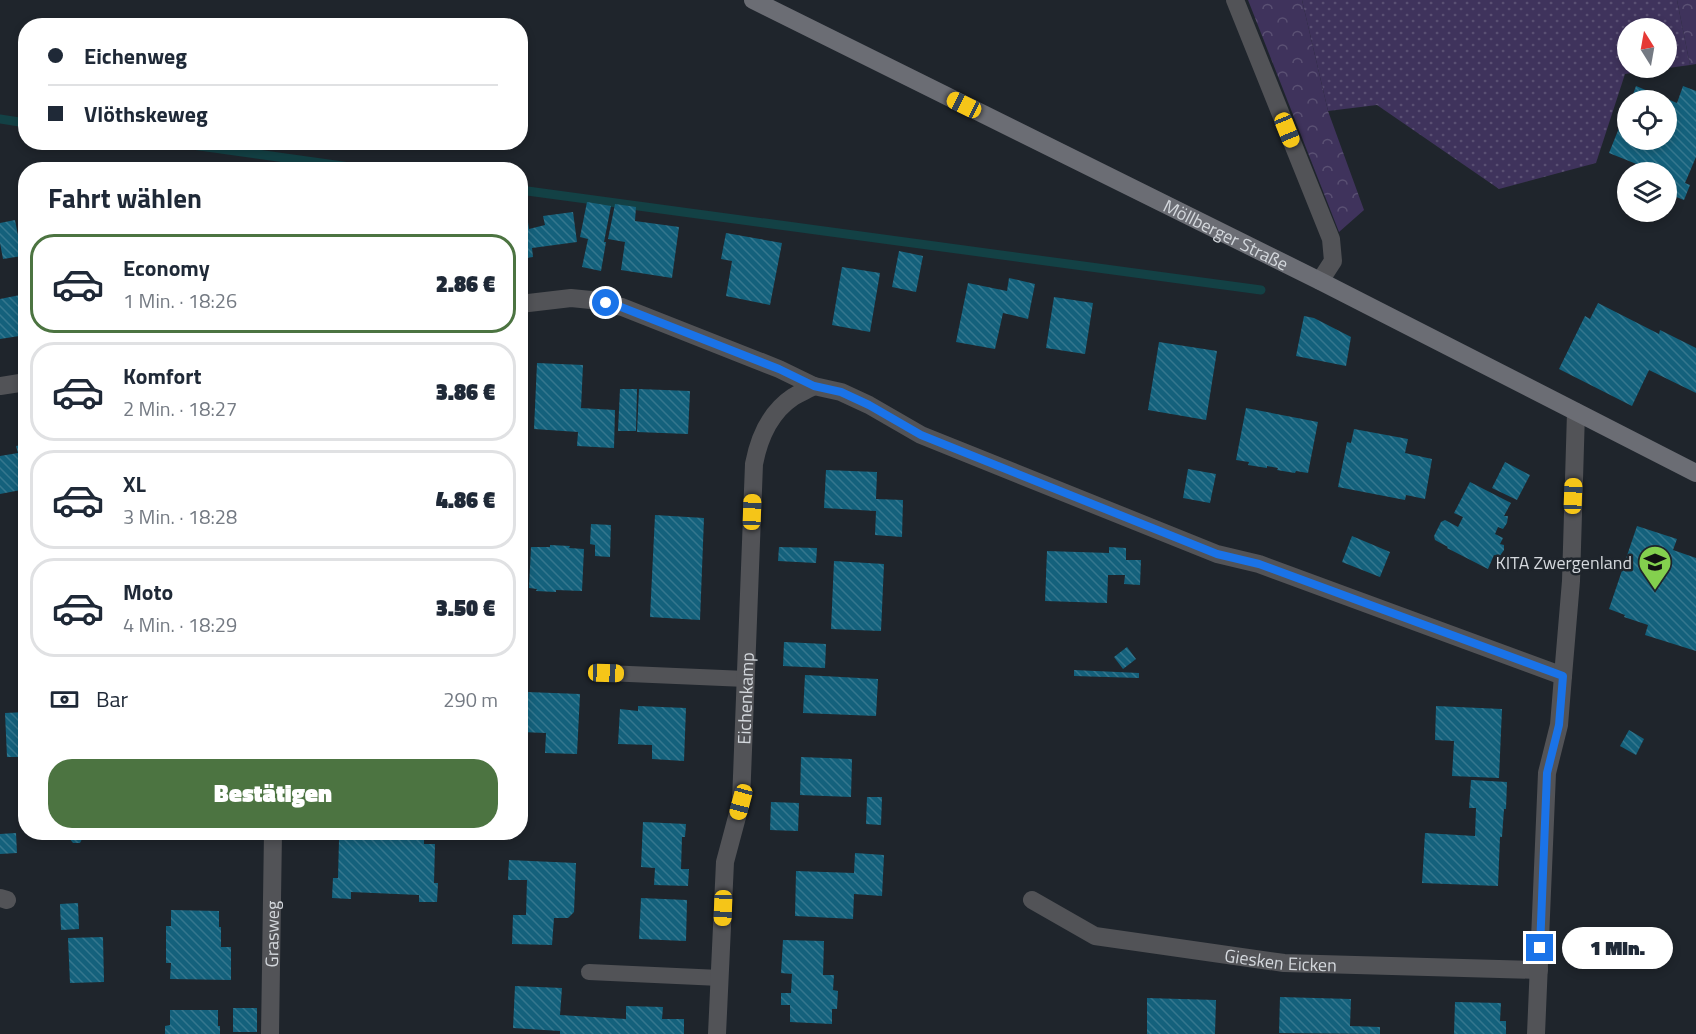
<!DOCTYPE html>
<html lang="de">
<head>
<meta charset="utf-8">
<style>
  :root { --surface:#fff; --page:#f6f6f7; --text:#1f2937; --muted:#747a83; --line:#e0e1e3; --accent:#4c7441 }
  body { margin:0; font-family:"Titillium Web",sans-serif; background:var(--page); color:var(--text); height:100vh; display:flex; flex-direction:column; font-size:22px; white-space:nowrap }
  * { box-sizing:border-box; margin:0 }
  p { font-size:20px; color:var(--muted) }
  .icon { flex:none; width:33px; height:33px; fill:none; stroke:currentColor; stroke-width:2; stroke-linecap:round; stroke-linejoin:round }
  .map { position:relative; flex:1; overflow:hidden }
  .details { position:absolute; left:18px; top:162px; width:510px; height:678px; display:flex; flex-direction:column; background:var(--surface); border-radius:24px; box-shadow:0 3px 9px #0003 }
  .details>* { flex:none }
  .top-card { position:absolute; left:18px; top:18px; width:510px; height:132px; border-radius:24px; box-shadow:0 3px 9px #0003; display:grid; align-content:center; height:132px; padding:0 30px; background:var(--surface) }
  .needle { width:39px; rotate:349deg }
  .tools { position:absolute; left:1617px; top:18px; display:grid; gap:12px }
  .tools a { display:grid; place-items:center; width:60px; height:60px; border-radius:50%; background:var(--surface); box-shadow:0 3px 9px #0003; font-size:30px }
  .end { position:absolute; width:27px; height:27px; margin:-14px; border:8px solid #1a73e8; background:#fff; box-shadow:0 0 0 3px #fff }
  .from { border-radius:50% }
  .bubble { position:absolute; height:42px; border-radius:21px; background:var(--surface); box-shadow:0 3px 9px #0003; font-size:20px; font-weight:800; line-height:42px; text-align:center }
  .car { position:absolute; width:18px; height:36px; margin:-18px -9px; border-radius:8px; box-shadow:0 0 4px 2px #0007; background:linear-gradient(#f5c518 24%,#345 0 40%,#f5c518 0 76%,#345 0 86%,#f5c518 0) }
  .top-card b { display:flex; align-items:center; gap:21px; height:57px; font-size:22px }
  .top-card b+b { border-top:2px solid var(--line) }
  .top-card i { width:15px; height:15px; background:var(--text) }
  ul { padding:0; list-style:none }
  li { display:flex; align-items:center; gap:18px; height:99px; margin:0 12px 9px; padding:0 18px; border:3px solid var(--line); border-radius:24px }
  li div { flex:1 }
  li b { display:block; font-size:22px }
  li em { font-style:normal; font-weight:800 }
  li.on { border-color:var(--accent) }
  li>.icon { width:54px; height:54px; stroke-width:1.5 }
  h2 { padding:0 30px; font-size:27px; line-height:72px }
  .pay { display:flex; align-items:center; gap:15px; height:66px; padding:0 30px; font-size:22px }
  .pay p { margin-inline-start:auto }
  .action { display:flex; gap:12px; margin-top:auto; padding:12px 30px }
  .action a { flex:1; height:69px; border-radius:24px; background:var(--accent); color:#fff; font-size:24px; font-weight:800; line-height:69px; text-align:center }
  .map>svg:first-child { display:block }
  .grass { fill:url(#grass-dots); fill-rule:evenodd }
  .forest { fill:url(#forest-crowns) }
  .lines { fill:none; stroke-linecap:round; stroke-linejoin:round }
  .stream { stroke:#134145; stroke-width:9 }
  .building { fill:url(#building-back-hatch) }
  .lane { stroke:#525357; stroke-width:16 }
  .street { stroke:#525357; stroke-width:18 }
  .secondary { stroke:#6b6d74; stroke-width:18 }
  .route { stroke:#1a73e8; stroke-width:8 }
  .labels { text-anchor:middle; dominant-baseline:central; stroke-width:5; stroke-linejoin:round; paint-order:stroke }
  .street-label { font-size:18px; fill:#d4d8dd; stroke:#1f252c }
  .poi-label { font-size:18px; fill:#d4d8dd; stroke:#1f252c; text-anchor:end }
</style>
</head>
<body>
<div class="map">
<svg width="1696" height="1034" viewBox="0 0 1696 1034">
  <defs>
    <pattern id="grass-dots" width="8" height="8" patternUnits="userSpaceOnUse" patternTransform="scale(1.5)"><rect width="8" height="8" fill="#3f335c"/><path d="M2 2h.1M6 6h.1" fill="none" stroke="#5a5073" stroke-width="1.8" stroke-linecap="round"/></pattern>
    <pattern id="forest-crowns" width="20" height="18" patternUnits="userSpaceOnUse" patternTransform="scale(1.5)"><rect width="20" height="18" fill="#3f335c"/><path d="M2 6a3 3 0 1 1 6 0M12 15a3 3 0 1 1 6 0" fill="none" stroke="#5a5073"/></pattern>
    <pattern id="building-back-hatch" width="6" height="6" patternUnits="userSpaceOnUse" patternTransform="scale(1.5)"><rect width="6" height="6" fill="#14617c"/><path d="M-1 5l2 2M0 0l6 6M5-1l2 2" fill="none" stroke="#35778e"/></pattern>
  </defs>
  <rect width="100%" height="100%" fill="#1f252c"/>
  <!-- grass -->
  <path class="grass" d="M1302 0H1677L1690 65 1625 74 1596 163 1499 189 1377 105 1328 111ZM1628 28H1666V68H1628Z"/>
  <!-- forest -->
  <g class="forest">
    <path d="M1248 0H1302L1328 111 1364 210 1339 232Z"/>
    <path d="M1677 0H1696V64L1690 65Z"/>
  </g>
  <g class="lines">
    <!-- stream -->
    <g class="stream">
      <path d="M0 119 26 123"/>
      <path d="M171 142 371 170"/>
      <path d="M520 190 1261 290"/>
    </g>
  </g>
  <!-- building -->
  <g class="building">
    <path d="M1636 86 1677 103 1683 86 1696 91V157L1685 183 1690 185 1684 200 1666 193V172H1648L1649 169 1609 153 1627 108 1628 140H1666V100H1631Z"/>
    <path d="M587 202 611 206 604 242H606L601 271 582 267 588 239 580 237Z"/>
    <path d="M615 204 636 207 635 221 679 227 672 278 621 270 625 242 608 239Z"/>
    <path d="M526 209 529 229 545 225 543 216 573 212 577 242 532 248 533 257 520 259V210Z"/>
    <path d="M15 220 22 256 3 259 0 243V223Z"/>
    <path d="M726 233 782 243 770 305 726 296 732 261 721 259Z"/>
    <path d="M899 251 923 256 916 292 892 287Z"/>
    <path d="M842 267 880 273 870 332 832 325Z"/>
    <path d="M1009 278 1035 284 1028 319 1003 313 995 349 956 342 968 283 1007 291Z"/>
    <path d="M20 295 26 335 0 339V299Z"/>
    <path d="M1054 297 1093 303 1085 354 1046 348Z"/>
    <path d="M1598 303 1659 334 1660 330 1696 348V393L1649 370 1632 406 1559 369 1585 316 1590 319Z"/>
    <path d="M1304 316 1314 318 1351 337 1346 366 1296 356Z"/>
    <path d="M1159 342 1217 351 1206 420 1148 410Z"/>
    <path d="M537 363 583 365 581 408 615 410 614 448 577 446 578 432 534 429Z"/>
    <path d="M620 389H637L636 431H618Z"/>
    <path d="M639 389 690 391 688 434 637 432Z"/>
    <path d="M1246 408 1318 422 1308 473 1296 471 1295 473 1277 470 1278 468 1267 466V468L1248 465 1249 462 1236 460Z"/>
    <path d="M1354 429 1408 439 1405 453 1432 459 1425 499 1406 495 1405 500 1338 487 1347 442 1351 443Z"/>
    <path d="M26 444V489L0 494V456L18 453 16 446Z"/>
    <path d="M1505 462 1530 475 1517 500 1492 488Z"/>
    <path d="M1188 469 1216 474 1210 503 1183 498Z"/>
    <path d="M826 470 877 472 876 499 903 500 902 537 875 535 876 511 824 508Z"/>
    <path d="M1470 482 1511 503 1504 516H1508L1507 523 1503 529 1498 527 1495 534 1503 538 1500 544 1504 545V550L1499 557 1494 555 1488 569 1447 548 1448 547 1435 540 1434 536 1441 522 1445 520 1458 527 1463 517 1454 513Z"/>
    <path d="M655 515 704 518 700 620 650 617Z"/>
    <path d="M591 524 611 525 610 557 595 556V545L590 544Z"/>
    <path d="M1637 526 1677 539 1673 550 1696 558V651L1645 635 1648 625 1624 617 1625 615 1609 609Z"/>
    <path d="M1352 536 1390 552 1380 577 1342 562Z"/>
    <path d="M550 545 570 546 569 548 584 549 582 591 556 590V592L536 591 537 589 529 588 531 547H550Z"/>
    <path d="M779 547 817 548 816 563 778 561Z"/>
    <path d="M1109 547 1126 548V560H1141L1140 585 1124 584 1125 575H1108L1107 603 1045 601 1047 551 1109 553Z"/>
    <path d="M834 561 884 564 881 631 831 629Z"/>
    <path d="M784 642 826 644 825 668 783 666Z"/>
    <path d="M1127 647 1136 659 1123 669 1114 657Z"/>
    <path d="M520 668 528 669 527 692 580 694 577 754 545 753 546 733 520 732Z"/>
    <path d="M1074 670 1139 673V678L1074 676Z"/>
    <path d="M805 675 878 679 876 716 803 713Z"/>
    <path d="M638 706 686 708 684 761 652 759V745L618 744 620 709 638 711Z"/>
    <path d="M1436 706 1502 709 1499 778 1452 776 1454 741 1435 740Z"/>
    <path d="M26 712V757H7L5 713Z"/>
    <path d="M1629 730 1644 739 1636 755 1620 746Z"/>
    <path d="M801 757 852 759 851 797 800 795Z"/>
    <path d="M1471 780 1507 782 1506 809H1504L1502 837H1500L1498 886 1422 883 1425 833 1475 836 1476 808H1469Z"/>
    <path d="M867 797H882L881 825 866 824Z"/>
    <path d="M771 802 799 803 798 831 770 830Z"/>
    <path d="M643 822 686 824 685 837H682L681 869H689L688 886 654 885 655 868 641 867Z"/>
    <path d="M51 832H101V837H83L80 843H73L69 838H52Z"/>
    <path d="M174 832H229V838L201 837 197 840 193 837 174 836Z"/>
    <path d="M351 832H380V834H395V832L424 833V844H435L434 883H438L437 902H419V895L351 892V899L332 898 333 878H338L339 840H351Z"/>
    <path d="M16 833 17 853 0 854V834Z"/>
    <path d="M855 853 884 855 882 896 854 894 853 919 795 916 796 871 854 873Z"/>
    <path d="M509 860 576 863 574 912 568 918H554L552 945 512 944 513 915H526L527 880H508Z"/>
    <path d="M641 898 687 900 686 941 639 939Z"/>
    <path d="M78 903 79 929 61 930 60 904Z"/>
    <path d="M171 910 219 911V927H221V947H231V980L170 979 171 963H166V926H171Z"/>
    <path d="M103 937 104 982 70 983 68 938Z"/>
    <path d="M783 940 824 941 823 975H834L833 990 838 991 837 1009H832V1024L790 1022V1005H781V993H791L792 974 781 973Z"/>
    <path d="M515 986 562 988 560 1015 626 1019V1006L663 1007 662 1019H684V1034H560V1031L513 1028Z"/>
    <path d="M1280 997 1351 999 1350 1026 1380 1027V1034L1279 1033Z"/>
    <path d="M1147 998 1216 1000 1215 1034H1147Z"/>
    <path d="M1455 1002 1501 1003 1500 1021H1506V1034H1454Z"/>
    <rect x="233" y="1008" width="24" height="24"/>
    <path d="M170 1010H218V1026H220V1034H165V1026L170 1025Z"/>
  </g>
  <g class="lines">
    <!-- lane -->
    <g class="lane">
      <path d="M606 673 746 679"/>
      <path d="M589 972 720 978"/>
    </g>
    <!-- street -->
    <g class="street">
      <path d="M1235 0 1331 239 1333 261 1320 281"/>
      <path d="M520 304 571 298 591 300 622 307 779 369 814 386 841 392 869 405 921 435 1217 554 1259 564 1563 676"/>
      <path d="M0 386 26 382"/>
      <path d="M0 898 7 900"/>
      <path id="s1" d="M1032 900 1095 936 1284 963 1539 970"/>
      <path id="s2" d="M270 1034 273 832"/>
      <path id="s3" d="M717 1034 725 862 741 802 754 464C759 438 769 413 793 397 799 393 807 390 814 386"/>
      <path d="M1536 1034 1547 773 1559 725 1563 676 1571 581 1576 412"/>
    </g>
    <!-- secondary -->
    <path class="secondary" id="s4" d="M753 0 1320 281 1696 473"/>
  </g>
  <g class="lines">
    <!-- route -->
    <path class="route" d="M606 303 621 307 779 369 814 386 841 392 869 405 921 435 1217 554 1259 564 1563 676 1559 725 1547 773 1540 948"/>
  </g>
  <!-- icons -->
  <defs>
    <g id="school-pin" transform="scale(1.725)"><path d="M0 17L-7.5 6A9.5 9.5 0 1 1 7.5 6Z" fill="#84d04e" stroke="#1f252c"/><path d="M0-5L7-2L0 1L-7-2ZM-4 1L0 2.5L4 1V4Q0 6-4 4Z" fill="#111"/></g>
  </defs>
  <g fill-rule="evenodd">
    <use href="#school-pin" x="1655" y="562"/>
  </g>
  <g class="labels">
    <!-- street labels -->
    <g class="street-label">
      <text stroke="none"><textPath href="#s4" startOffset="528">Möllberger Straße</textPath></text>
      <text stroke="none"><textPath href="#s3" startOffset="338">Eichenkamp</textPath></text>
      <text stroke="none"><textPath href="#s2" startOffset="100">Grasweg</textPath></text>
      <text stroke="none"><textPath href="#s1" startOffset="260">Giesken Eicken</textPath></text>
    </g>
    <!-- poi labels -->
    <g class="poi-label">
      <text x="1632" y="562">KITA Zwergenland</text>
    </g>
  </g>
</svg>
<div class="tools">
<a><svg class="needle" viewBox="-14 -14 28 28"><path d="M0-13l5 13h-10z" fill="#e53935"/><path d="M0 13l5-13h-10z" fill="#747a83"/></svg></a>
<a><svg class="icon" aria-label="locate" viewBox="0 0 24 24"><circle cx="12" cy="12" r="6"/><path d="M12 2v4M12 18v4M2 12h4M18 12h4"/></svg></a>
<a><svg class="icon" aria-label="layers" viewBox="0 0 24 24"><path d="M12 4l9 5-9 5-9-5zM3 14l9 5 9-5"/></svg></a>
</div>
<i class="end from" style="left:606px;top:303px"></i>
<i class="end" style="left:1540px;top:948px"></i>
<div class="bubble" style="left:1562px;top:927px;width:111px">1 Min.</div>
<i class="car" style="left:964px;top:105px;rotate:296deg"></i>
<i class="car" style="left:1287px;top:130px;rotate:158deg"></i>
<i class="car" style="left:1573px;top:496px;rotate:2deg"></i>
<i class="car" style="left:752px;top:512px;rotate:2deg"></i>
<i class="car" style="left:606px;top:673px;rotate:92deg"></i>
<i class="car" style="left:741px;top:802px;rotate:195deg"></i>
<i class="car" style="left:723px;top:908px;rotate:182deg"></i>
<div class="top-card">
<b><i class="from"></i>Eichenweg</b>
<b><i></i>Vlöthskeweg</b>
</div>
<section class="details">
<h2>Fahrt wählen</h2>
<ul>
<li class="on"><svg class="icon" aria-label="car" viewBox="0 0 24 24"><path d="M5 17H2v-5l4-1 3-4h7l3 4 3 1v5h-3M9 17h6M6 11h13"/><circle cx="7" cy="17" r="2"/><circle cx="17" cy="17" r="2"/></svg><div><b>Economy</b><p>1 Min. · 18:26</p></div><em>2.86 €</em></li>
<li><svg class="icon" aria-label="car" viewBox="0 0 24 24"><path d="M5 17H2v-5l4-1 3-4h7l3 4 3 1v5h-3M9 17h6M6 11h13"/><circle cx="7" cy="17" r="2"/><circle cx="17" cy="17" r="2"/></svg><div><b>Komfort</b><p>2 Min. · 18:27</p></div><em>3.86 €</em></li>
<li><svg class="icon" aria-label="car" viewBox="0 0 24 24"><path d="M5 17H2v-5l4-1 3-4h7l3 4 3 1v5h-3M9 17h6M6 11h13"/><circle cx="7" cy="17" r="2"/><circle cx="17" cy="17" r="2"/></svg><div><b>XL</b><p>3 Min. · 18:28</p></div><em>4.86 €</em></li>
<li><svg class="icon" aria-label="car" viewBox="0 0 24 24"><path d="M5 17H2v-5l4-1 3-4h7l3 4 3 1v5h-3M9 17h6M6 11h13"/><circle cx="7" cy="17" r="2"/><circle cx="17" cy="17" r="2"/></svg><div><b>Moto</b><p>4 Min. · 18:29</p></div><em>3.50 €</em></li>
</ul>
<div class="pay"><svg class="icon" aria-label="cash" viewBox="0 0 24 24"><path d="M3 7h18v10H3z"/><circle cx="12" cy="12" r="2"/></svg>Bar<p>290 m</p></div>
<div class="action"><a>Bestätigen</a></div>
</section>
</div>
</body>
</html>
